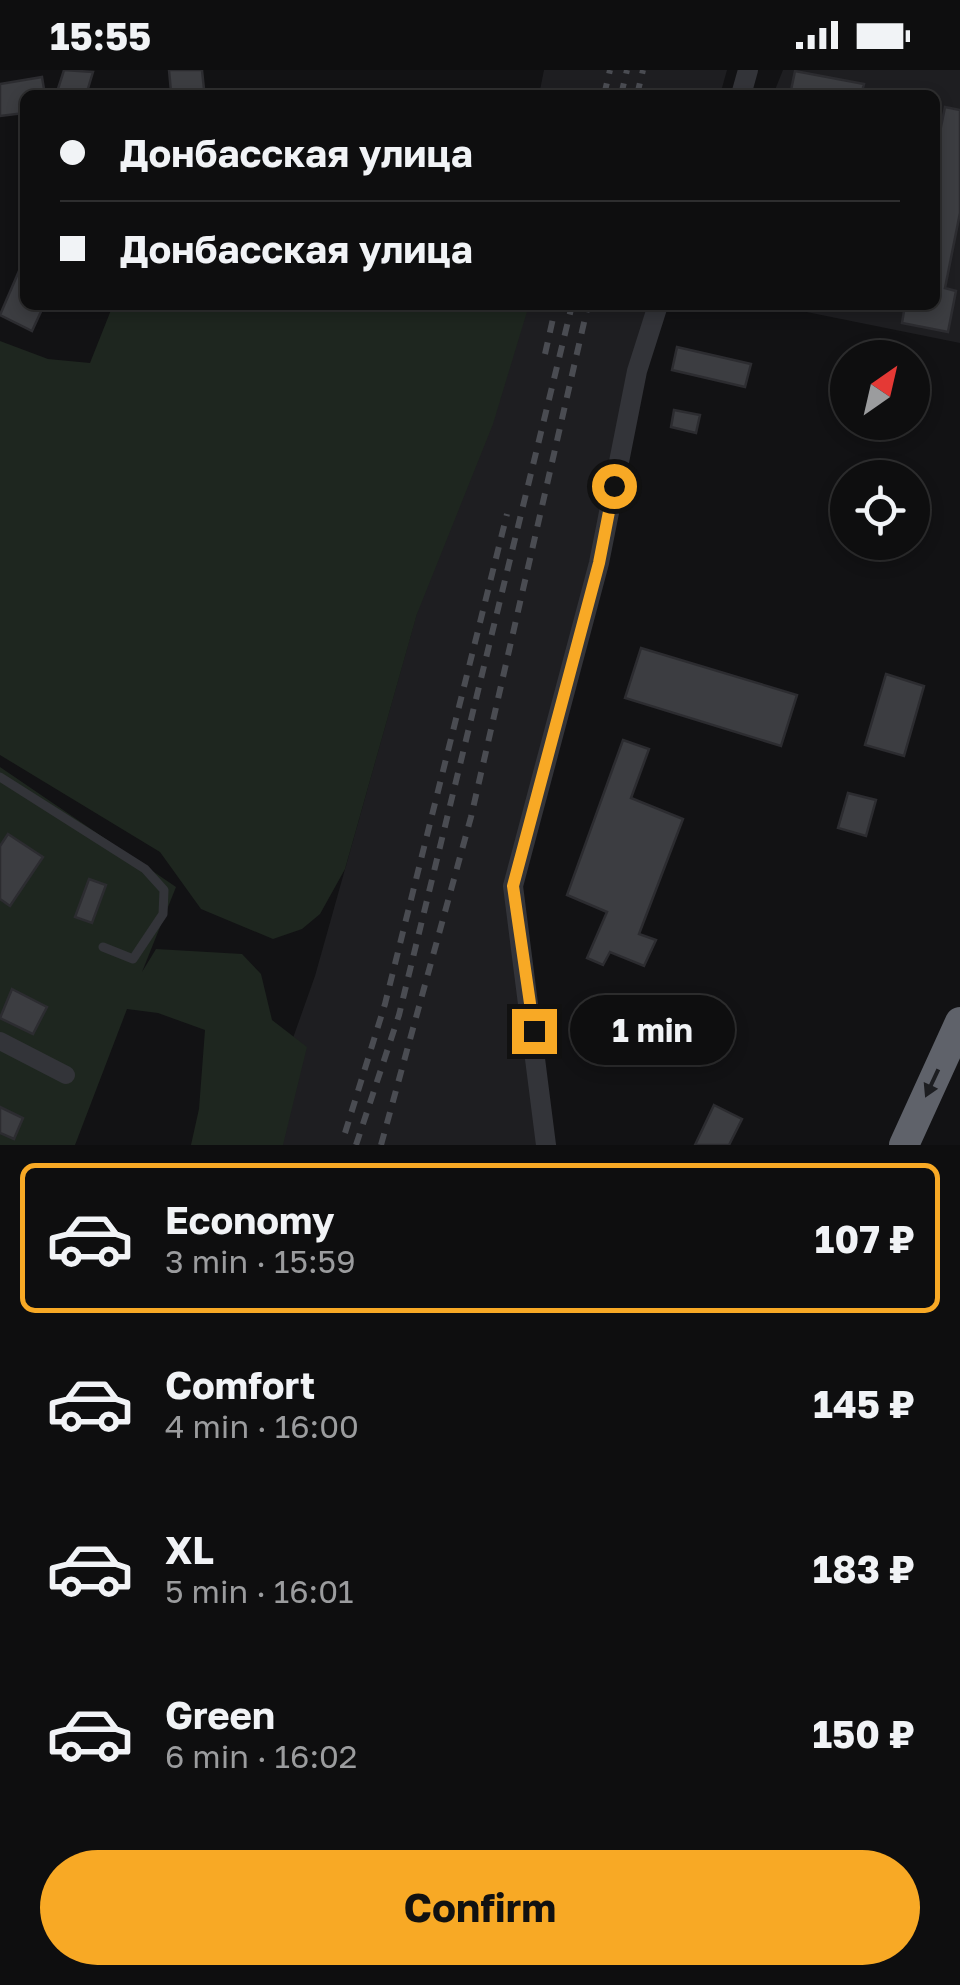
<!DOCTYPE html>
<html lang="en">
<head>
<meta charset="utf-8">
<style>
  :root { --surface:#0e0e0f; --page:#1c1c1d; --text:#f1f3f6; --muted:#9b9c9e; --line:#2e2e2f; --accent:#f8a925 }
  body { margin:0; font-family:"Golos Text",sans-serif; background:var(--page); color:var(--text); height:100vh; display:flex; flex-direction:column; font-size:38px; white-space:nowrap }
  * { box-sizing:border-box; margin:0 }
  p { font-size:32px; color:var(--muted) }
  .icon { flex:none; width:55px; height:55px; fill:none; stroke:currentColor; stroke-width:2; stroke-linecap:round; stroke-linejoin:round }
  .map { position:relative; height:1075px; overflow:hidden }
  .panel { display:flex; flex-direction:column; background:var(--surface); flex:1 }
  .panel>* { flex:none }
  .top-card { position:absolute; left:20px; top:20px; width:920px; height:220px; border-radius:15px; box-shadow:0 5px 15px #0003,0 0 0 2px var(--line); display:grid; align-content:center; height:220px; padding:0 40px; background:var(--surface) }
  .needle { width:65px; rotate:34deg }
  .controls { position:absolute; left:830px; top:270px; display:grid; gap:20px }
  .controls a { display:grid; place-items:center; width:100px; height:100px; border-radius:50%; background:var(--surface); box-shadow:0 5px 15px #0003,0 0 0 2px var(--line); font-size:50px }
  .end { position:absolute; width:45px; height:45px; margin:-22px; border:12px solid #f8a925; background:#111; box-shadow:0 0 0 5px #111 }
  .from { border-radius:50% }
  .bubble { position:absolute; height:70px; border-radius:35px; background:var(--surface); box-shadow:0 5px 15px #0003,0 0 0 2px var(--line); font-size:32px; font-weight:700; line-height:70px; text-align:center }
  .top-card b { display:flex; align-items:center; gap:35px; height:95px; font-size:38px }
  .top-card b+b { border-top:2px solid var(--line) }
  .top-card i { width:25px; height:25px; background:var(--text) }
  ul { padding:18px 0 0; list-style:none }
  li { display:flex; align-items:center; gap:30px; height:150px; margin:0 20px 15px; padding:0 20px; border:5px solid transparent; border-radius:15px }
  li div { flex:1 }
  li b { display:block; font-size:38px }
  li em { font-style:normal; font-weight:700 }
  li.current { border-color:var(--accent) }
  li>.icon { width:90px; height:90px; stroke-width:1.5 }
  .primary-button { display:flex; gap:20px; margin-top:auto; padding:20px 40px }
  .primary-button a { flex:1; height:115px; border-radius:60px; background:var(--accent); color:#111; font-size:40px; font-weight:700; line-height:115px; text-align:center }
  .status { display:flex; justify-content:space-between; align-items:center; height:70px; padding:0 50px; background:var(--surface); direction:ltr }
  .status svg { height:28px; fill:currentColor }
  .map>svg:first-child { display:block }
  .built { fill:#1e1e21 }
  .green { fill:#1e261f }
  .building { fill:#3c3d41; stroke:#2c2c30; stroke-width:2.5 }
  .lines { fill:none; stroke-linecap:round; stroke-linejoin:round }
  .service { stroke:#333439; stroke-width:9 }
  .minor { stroke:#333439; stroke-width:18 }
  .tertiary { stroke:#333439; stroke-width:20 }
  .motorway { stroke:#5f626a; stroke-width:30 }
  .rail { stroke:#4a4c52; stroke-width:6; stroke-dasharray:12 10; stroke-linecap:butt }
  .oneway { fill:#1d1e21 }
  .route { stroke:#f8a925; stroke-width:12 }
</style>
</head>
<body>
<div class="status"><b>15:55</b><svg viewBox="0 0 49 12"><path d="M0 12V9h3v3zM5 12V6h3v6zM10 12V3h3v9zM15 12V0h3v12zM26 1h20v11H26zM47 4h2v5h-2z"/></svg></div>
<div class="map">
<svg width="960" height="1075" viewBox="0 0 960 1075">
  <rect width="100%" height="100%" fill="#121214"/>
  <!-- built -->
  <g class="built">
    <path d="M544 0H727L720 25H539Z"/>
    <path d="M783 0H960V273L772 235H935V25H773Z"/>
    <path d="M493 235H664L509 813 537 1075H255L315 906 420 532Z"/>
  </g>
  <!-- green -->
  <g class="green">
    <path d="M113 235H529L493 354 417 544 345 799 320 844 302 859 273 869 201 839 160 782 0 685V271L48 289 90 293Z"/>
    <path d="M0 697 176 817 142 902 156 879 242 884 261 904 272 950 307 977 283 1075H191L199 1039 205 960 158 943 127 939 75 1075H0Z"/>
  </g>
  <!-- building -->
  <g class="building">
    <path d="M64 0 93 2 86 25H56Z"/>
    <path d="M169 0H202L204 19 171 22Z"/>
    <path d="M795 1 864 14 861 25H790Z"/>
    <path d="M42 7 45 25H25V43L0 46V14Z"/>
    <path d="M945 37 960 40V143L945 218 956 221 948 262 902 253 905 235H935V86Z"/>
    <path d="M19 201 25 204V235H44L32 261 0 245Z"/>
    <path d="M677 277 751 294 745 317 672 300Z"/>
    <path d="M674 340 700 345 696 363 671 357Z"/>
    <path d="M641 578 797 625 781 676 625 628Z"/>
    <path d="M886 604 924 616 904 686 865 675Z"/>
    <path d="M623 670 649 679 631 728 683 749 639 864 656 870 644 896 610 882 603 895 587 888 607 842 567 825Z"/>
    <path d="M848 723 876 730 866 766 838 758Z"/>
    <path d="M8 764 43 787 10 836 0 829V776Z"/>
    <path d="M89 809 106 815 92 853 75 847Z"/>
    <path d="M12 919 47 937 33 964 0 948Z"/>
    <path d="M714 1035 742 1049 729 1075H695Z"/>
    <path d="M0 1037 23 1048 14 1069 0 1063Z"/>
  </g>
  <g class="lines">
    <!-- service -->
    <path class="service" d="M0 707 145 799 164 820 163 844 133 889 103 877"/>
    <!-- minor -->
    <path class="minor" d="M0 971 66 1005"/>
    <!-- tertiary -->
    <g class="tertiary">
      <path d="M741 25 748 0"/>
      <path d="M546 1075 513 816 599 493 637 301 658 235"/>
    </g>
    <!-- motorway -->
    <path class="motorway" d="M904 1075 960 952"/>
    <!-- rail -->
    <g class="rail">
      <path d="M604 25 610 0"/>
      <path d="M621 25 627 0"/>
      <path d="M637 25 643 0"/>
      <path d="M545 284 556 235"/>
      <path d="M345 1063 385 934 507 444"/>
      <path d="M356 1075 399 945 572 235"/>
      <path d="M381 1075 471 747 588 235"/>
    </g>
  </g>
  <!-- one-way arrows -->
  <defs><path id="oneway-solid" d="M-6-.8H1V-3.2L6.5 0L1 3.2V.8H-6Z" transform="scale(2.5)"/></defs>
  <use class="oneway" href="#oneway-solid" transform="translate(932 1013) rotate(115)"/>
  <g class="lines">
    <!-- route -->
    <path class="route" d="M534 961 513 816 599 493 614 416"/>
  </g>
</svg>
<div class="controls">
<a><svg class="needle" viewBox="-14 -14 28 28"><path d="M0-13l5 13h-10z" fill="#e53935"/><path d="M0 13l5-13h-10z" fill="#9b9c9e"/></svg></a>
<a><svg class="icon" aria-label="locate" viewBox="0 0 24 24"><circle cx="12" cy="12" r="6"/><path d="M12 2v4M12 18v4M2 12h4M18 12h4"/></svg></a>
</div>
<i class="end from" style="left:614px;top:416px"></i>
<i class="end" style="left:534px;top:961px"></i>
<div class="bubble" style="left:570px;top:925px;width:165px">1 min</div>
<div class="top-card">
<b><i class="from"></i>Донбасская улица</b>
<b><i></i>Донбасская улица</b>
</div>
</div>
<section class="panel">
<ul>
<li class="current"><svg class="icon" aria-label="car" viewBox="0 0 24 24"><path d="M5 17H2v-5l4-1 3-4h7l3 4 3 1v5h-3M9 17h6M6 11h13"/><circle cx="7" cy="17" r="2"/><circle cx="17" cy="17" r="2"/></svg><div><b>Economy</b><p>3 min · 15:59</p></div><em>107 ₽</em></li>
<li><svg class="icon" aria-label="car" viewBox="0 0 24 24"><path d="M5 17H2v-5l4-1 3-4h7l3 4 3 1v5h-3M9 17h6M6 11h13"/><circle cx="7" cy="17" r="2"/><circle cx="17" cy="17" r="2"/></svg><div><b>Comfort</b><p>4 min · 16:00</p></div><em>145 ₽</em></li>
<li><svg class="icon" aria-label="car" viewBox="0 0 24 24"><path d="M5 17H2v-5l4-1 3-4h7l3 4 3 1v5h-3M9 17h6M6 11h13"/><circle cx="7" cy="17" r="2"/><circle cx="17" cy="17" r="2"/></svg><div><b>XL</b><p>5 min · 16:01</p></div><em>183 ₽</em></li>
<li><svg class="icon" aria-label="car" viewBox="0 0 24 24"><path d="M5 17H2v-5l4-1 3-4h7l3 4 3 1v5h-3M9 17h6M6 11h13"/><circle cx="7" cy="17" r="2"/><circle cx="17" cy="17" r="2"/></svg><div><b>Green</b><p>6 min · 16:02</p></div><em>150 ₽</em></li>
</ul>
<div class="primary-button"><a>Confirm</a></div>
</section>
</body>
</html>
